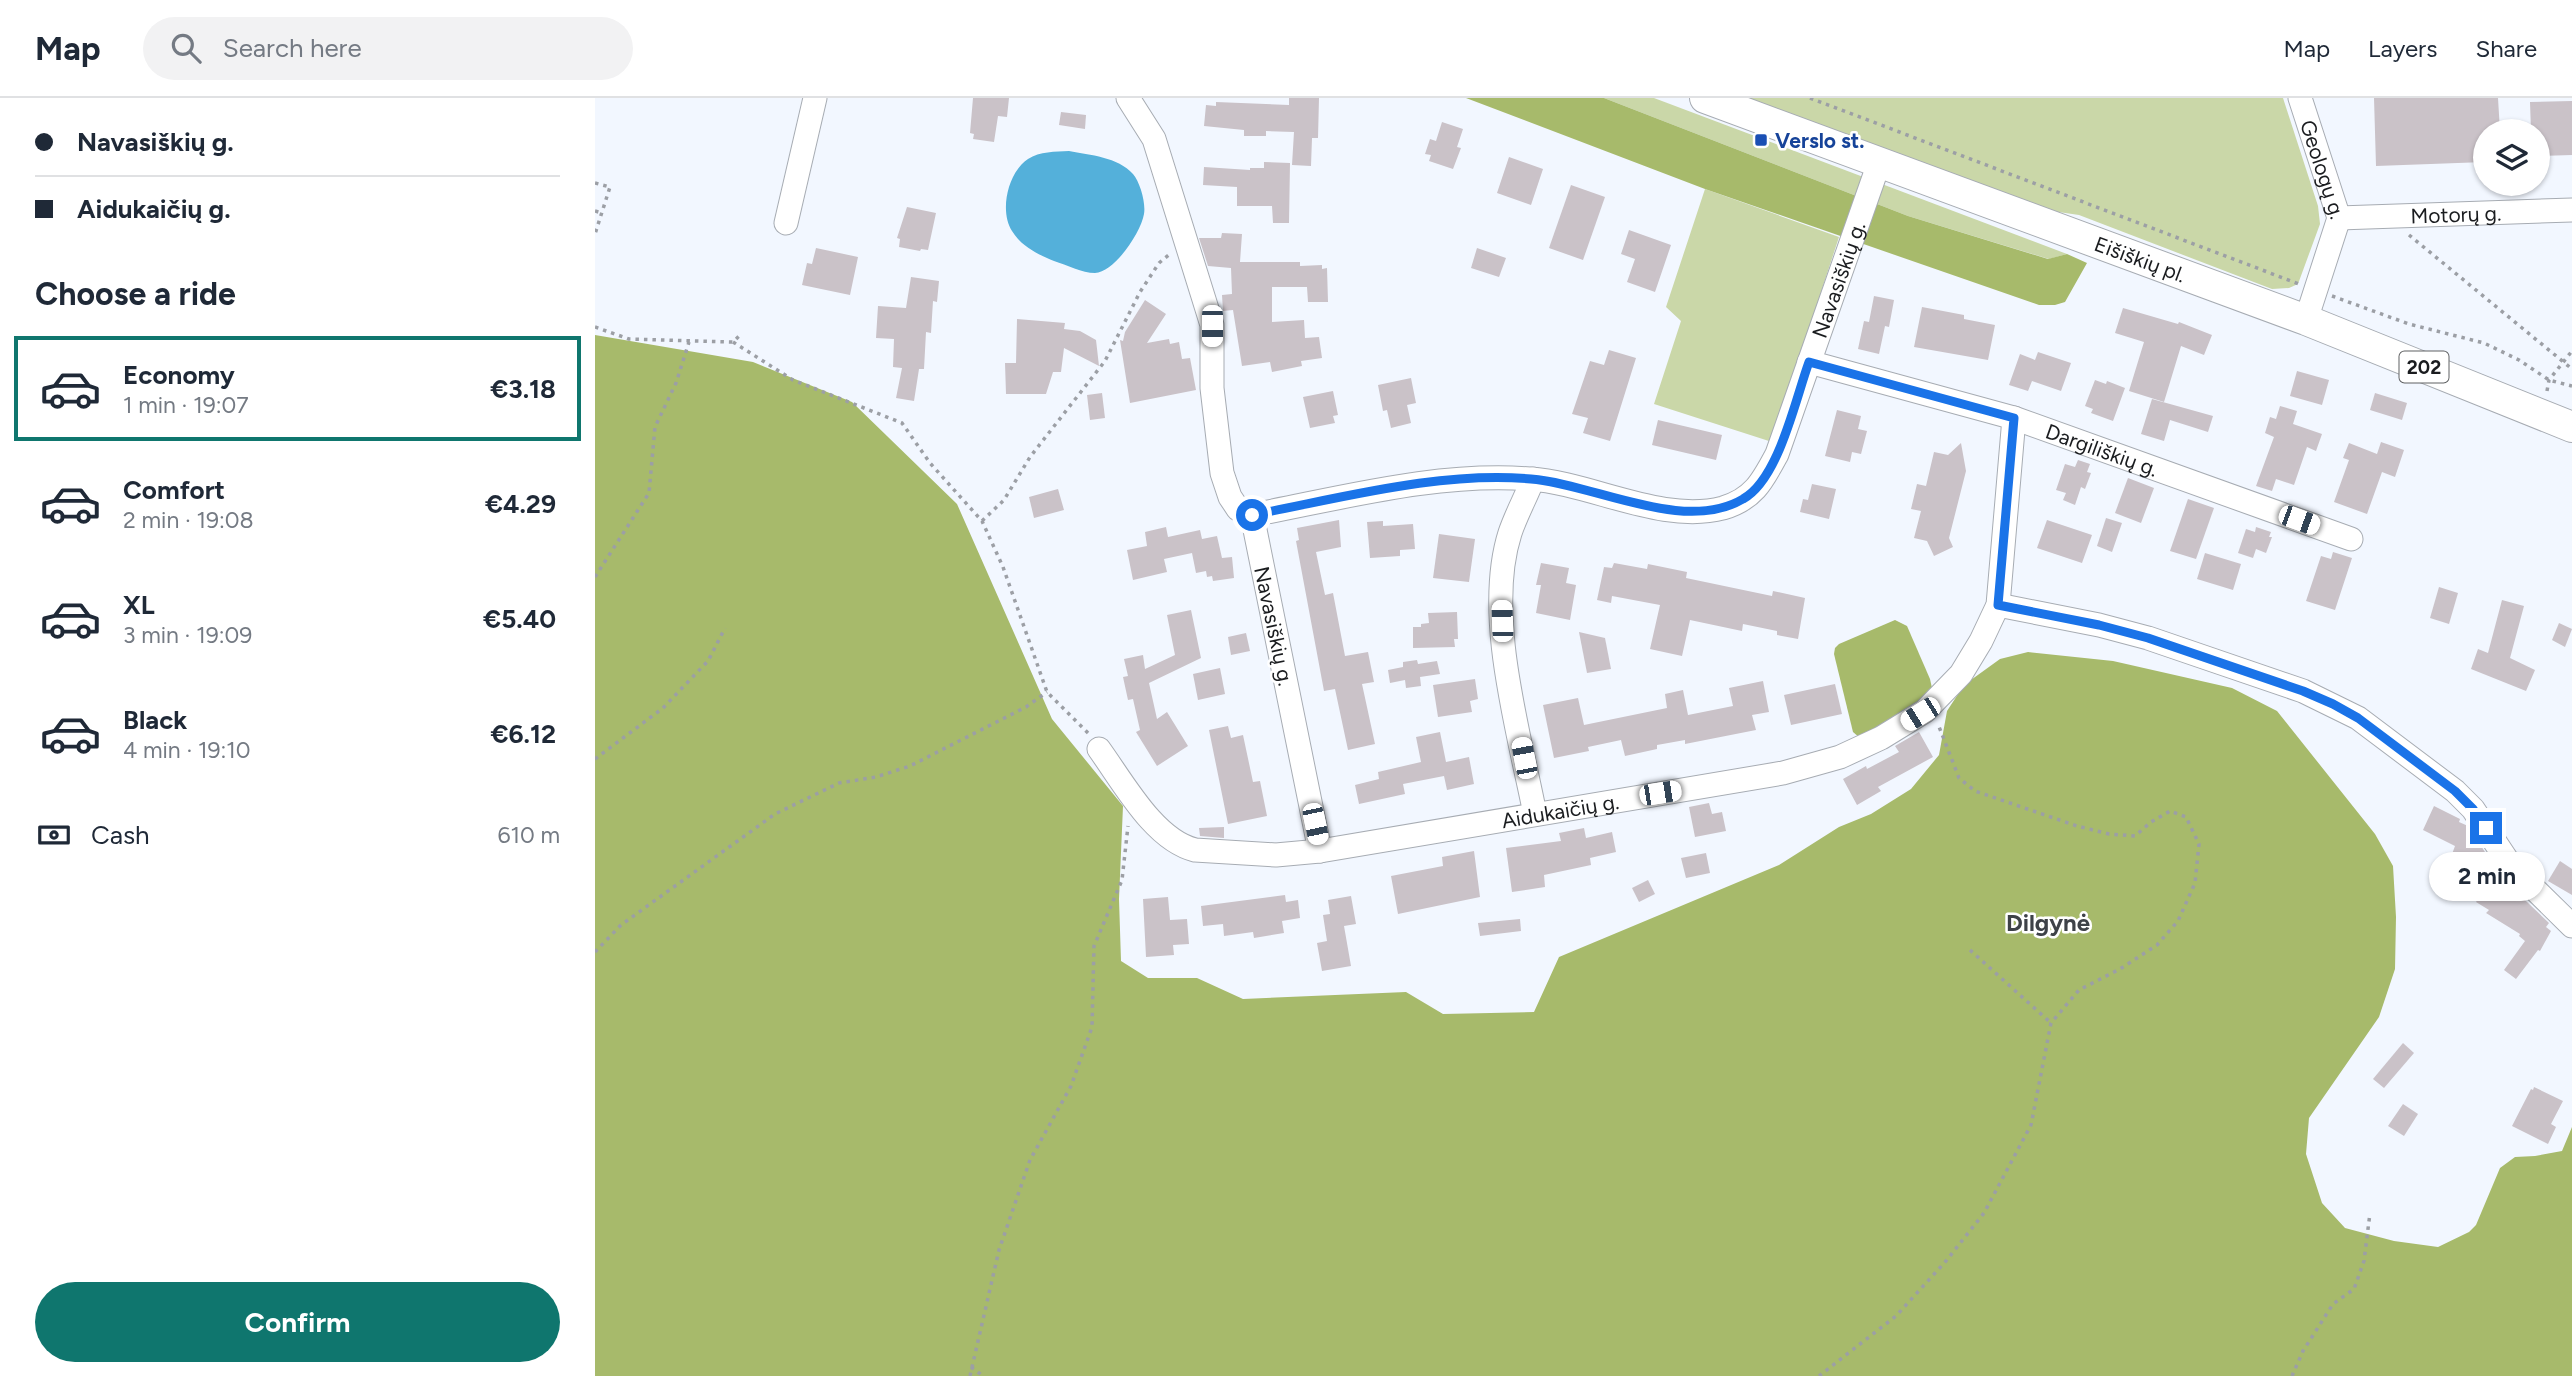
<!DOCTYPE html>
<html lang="en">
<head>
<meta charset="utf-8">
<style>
  :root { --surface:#fff; --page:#f2f2f3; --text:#1f2937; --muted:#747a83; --line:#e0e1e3; --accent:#0f766e }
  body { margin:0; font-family:Figtree,sans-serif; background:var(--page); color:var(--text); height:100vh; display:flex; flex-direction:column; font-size:26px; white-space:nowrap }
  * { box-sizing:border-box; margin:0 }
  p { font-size:23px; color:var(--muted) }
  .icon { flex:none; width:38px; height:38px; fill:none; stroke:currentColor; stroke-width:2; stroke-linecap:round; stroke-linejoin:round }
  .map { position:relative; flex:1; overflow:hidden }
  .panel { display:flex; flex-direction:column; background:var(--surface); width:595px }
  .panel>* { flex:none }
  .banner { display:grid; align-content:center; height:154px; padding:0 35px; background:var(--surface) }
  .buttons { position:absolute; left:1878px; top:21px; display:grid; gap:14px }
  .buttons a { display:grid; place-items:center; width:77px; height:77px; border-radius:50%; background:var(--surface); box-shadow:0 2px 5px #0004; font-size:35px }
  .end { position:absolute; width:32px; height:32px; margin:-16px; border:9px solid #1a73e8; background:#fff; box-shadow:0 0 0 4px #fff }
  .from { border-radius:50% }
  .bubble { position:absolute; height:49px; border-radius:24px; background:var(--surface); box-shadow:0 2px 5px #0004; font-size:23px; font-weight:700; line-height:49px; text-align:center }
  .car { position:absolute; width:21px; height:42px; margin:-21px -10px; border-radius:9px; box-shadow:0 0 5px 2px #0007; background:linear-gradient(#fff 24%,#345 0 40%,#fff 0 76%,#345 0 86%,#fff 0) }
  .banner b { display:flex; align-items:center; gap:24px; height:66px; font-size:26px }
  .banner b+b { border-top:2px solid var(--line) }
  .banner i { width:18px; height:18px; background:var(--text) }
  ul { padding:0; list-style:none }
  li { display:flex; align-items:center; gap:21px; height:105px; margin:0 14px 10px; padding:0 21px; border:4px solid transparent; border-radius:0px }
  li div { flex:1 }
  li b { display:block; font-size:26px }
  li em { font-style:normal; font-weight:700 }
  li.current { border-color:var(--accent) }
  li>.icon { width:63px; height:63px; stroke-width:1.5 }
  h2 { padding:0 35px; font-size:32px; line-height:84px }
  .pay { display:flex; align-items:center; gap:18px; height:77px; padding:0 35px; font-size:26px }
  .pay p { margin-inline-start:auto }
  .primary-button { display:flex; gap:14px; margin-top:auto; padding:14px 35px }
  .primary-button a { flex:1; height:80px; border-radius:42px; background:var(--accent); color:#fff; font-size:28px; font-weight:700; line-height:80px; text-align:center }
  header { display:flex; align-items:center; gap:42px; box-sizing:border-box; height:98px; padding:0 35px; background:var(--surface); border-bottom:2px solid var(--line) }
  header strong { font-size:33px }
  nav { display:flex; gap:38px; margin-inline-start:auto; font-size:24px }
  .search { width:490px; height:63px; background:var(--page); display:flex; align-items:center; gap:18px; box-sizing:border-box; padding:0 24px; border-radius:38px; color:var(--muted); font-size:26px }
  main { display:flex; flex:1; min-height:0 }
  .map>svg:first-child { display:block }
  .green { fill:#cad7a8 }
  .forest { fill:#a7ba6b }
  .water { fill:#54b0da }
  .building { fill:#cac2c8 }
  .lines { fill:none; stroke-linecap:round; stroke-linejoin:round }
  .minor-casing { stroke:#a7acb3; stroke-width:25 }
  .major-casing { stroke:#a7acb3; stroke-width:32 }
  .path { stroke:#9c9fa5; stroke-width:3.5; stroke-dasharray:3.5 5; stroke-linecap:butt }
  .minor { stroke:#fff; stroke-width:23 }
  .major { stroke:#fff; stroke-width:30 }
  .route { stroke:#1a73e8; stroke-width:9 }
  .transit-dot { fill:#1a4fb4; stroke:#fff; stroke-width:2.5 }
  .labels { text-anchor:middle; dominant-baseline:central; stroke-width:5; stroke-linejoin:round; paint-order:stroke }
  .shield { fill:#fff; stroke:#5f6062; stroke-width:2 }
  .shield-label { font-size:19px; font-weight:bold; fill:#1a1c1f }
  .transit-label { font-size:21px; font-weight:bold; fill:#164399; stroke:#fff; text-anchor:start }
  .street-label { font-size:21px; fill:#1a1c1f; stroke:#fff }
  .quarter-label { font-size:24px; font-weight:bold; fill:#3e4248; stroke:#fff }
</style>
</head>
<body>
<header>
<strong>Map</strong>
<div class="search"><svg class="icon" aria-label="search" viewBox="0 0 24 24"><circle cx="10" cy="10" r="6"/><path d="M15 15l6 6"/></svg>Search here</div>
<nav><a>Map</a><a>Layers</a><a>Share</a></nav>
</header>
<main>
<section class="panel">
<div class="banner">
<b><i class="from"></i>Navasiškių g.</b>
<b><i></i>Aidukaičių g.</b>
</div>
<h2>Choose a ride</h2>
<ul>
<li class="current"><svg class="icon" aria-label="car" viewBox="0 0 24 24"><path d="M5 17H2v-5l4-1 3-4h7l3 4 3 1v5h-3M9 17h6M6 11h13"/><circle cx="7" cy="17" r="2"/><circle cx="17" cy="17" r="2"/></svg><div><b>Economy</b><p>1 min · 19:07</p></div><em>€3.18</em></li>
<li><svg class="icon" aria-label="car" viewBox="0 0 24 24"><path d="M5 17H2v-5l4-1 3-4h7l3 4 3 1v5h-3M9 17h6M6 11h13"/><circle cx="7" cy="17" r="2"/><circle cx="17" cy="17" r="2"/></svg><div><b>Comfort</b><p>2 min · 19:08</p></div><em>€4.29</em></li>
<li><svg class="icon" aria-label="car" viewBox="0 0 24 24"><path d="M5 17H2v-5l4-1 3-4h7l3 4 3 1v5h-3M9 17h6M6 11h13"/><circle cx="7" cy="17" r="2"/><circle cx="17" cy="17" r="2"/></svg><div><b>XL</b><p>3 min · 19:09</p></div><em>€5.40</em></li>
<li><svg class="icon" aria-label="car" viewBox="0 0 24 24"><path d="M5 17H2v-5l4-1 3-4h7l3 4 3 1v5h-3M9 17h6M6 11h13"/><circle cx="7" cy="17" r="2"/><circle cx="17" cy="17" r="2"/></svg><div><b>Black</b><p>4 min · 19:10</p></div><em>€6.12</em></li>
</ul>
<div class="pay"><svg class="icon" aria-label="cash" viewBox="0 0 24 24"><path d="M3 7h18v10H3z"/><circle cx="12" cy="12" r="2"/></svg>Cash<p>610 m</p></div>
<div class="primary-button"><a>Confirm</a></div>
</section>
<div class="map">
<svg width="1977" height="1278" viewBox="0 0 1977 1278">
  <rect width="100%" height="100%" fill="#f2f7ff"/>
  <!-- green -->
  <g class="green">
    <path d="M1009 0H1059L1472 156 1454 161 1313 118Z"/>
    <path d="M1142 0H1688L1723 108 1725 126 1703 186 1694 190 1677 191 1484 117 1450 112Z"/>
    <path d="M1110 91 1244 139 1177 344 1059 306 1086 223 1071 209Z"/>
  </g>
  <!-- forest -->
  <g class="forest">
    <path d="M871 0H1009L1313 118 1453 161 1472 156 1492 165 1470 204 1460 207H1444L1110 91Z"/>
    <path d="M0 237 158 264 257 304 362 406 457 621 528 708 524 801 526 863 553 880H602L648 901 811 894 848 916 939 914 964 859 1184 767 1244 729 1276 716 1316 691 1344 657 1352 613 1369 587 1405 561 1433 554 1518 563 1637 590 1682 613 1780 736 1798 768 1801 819 1800 871 1784 919 1714 1020 1711 1056 1727 1105 1750 1130 1799 1143 1843 1149 1874 1134 1881 1127 1905 1070 1920 1059 1940 1058 1967 1053 1977 1029V1278H0Z"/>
    <path d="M1300 522 1312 528 1335 581 1337 590 1335 599 1265 640 1258 634 1239 556 1240 550 1244 546Z"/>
  </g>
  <!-- water -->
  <path class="water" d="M474 53C495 57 523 59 538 76 545 84 551 105 549 116 546 134 520 174 500 175 487 175 472 167 459 163 444 157 426 148 417 133 404 113 413 74 433 61 445 53 460 54 474 53Z"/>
  <!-- building -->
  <g class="building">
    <path d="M378 0H414L412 19 403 18 399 44 378 41 379 36 375 35Z"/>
    <path d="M694 0H724L723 40H717L716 68 697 67 699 34 671 33V38H649V32L609 28 611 7 621 8V4L694 7Z"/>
    <path d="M1779 0H1903L1905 33H1890V64L1781 68Z"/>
    <path d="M1977 3V57L1945 58 1942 33H1936L1935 4Z"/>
    <path d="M466 14 491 17 490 31 464 27Z"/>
    <path d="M847 24 868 31 862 49 866 50 858 71 834 63 836 57 830 56 835 41 841 43Z"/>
    <path d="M914 59 948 71 936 107 902 95Z"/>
    <path d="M669 64 695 65 694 125H678L677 108H642V89L608 87 609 69 655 72V70H669Z"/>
    <path d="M976 87 1010 99 988 162 954 150Z"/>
    <path d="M312 109 341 115 333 152 326 151 325 153 304 149 305 141 302 140Z"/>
    <path d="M1034 132 1076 147 1060 194 1032 184 1040 161 1026 156Z"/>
    <path d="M627 135 647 136 645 164H705V168L727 167V171L732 170 733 204H713L712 189H677V224L709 222 710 240 724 239 727 260 706 263 707 268 677 274 675 264 647 268 638 212 628 213 627 197 637 196 636 170 613 168 604 140H626Z"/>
    <path d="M221 150 263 159 255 197 207 187 212 165 217 166Z"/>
    <path d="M882 150 911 160 904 179 876 170Z"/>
    <path d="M316 179 344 183 342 204 338 203 336 235 331 234 329 271H324L319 303 301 300 307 270 298 269 299 241 281 240 283 208 311 210Z"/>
    <path d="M1279 198 1299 202 1294 229 1290 228 1284 256 1263 251 1269 223 1274 224Z"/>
    <path d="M550 202 571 216 552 245 574 241 575 246 584 244 587 261 595 260 601 292 535 305 525 242 528 243 530 234Z"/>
    <path d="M1327 209 1369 217V221L1400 227 1393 262 1319 249Z"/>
    <path d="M1528 210 1583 226 1584 224 1617 237 1609 257 1586 248 1569 304 1534 293 1549 244 1520 235Z"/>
    <path d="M422 221 470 225 469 231 485 233 501 242 504 268 469 250 466 274H458L451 296H411L410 265H421Z"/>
    <path d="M1014 252 1041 260 1015 343 988 335 993 320 977 316 995 263 1009 267Z"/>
    <path d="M1443 254 1476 265 1466 293 1437 283 1433 293 1414 287 1425 256 1440 262Z"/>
    <path d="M1702 273 1734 282 1727 307 1695 298Z"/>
    <path d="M816 280 821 305 812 307 816 325 796 330 792 312 788 313 783 287Z"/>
    <path d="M1500 282 1511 286 1512 283 1530 290 1518 323 1496 315 1498 311 1490 308Z"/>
    <path d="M738 293 743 317 738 318 740 325 715 330 708 299Z"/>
    <path d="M507 295 510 320 495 322 492 297Z"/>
    <path d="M1780 295 1812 305 1807 322 1775 312Z"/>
    <path d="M1557 301 1618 318 1613 334 1575 322 1569 343 1546 336Z"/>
    <path d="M1685 308 1702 313 1698 326 1727 336 1721 353 1712 349 1699 387 1681 381 1677 393 1661 388 1679 339 1670 335 1675 319 1681 321Z"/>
    <path d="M1242 312 1266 318 1263 331 1272 333 1266 356 1257 354 1255 364 1230 358Z"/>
    <path d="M1063 322 1127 337 1121 362 1057 347Z"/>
    <path d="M1786 344 1809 352 1800 379 1787 374 1772 416 1739 404 1754 362 1748 360 1754 345 1782 356Z"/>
    <path d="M1366 345 1371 373 1354 440 1358 449 1339 458 1332 443 1319 440 1326 413 1316 411 1322 386 1331 388 1339 354 1353 357Z"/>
    <path d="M1483 362 1495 366 1492 374 1496 375 1490 391 1486 389 1480 407 1468 402 1471 395 1461 392 1470 366 1480 369Z"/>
    <path d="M1533 380 1559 390 1546 425 1520 415Z"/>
    <path d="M1217 386 1241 391 1234 421 1205 414 1208 401 1213 402Z"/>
    <path d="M463 391 469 412 439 420 434 399Z"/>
    <path d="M1593 401 1619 410 1601 461 1575 453Z"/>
    <path d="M1511 420 1527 425 1517 454 1502 448Z"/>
    <path d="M744 422 746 449 721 454 730 497 738 495 750 558 773 554 779 584 767 586 780 646 753 652 740 591 729 593 701 443 704 442 702 430Z"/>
    <path d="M1452 422 1497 437 1487 465 1442 450Z"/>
    <path d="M788 423V428L818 426 820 451 805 452V458L775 460 772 424Z"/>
    <path d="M571 429 573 439 605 432 607 441 622 438 627 460 637 459 639 480 618 483 617 478 612 479 611 473 601 475 597 455 569 461 572 474 538 482 532 452 552 448 550 434Z"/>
    <path d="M1661 429 1676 434 1674 439H1677L1671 455 1661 451 1658 460 1643 455 1651 431 1660 434Z"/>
    <path d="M844 436 880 441 874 484 838 480Z"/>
    <path d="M1738 454 1757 460 1740 512 1711 503 1726 458 1736 461Z"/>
    <path d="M1610 455 1646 466 1638 492 1602 481Z"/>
    <path d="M946 465 974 470 971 485 981 487 975 522 941 515 946 487H941Z"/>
    <path d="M1019 465 1052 471 1053 466 1092 474 1091 480 1177 498 1178 493 1210 500 1203 541 1182 537V533L1148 526 1147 533 1095 522 1087 558 1055 551 1065 507 1017 498 1016 505 1002 502 1009 469 1017 470Z"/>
    <path d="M1844 489 1863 495 1854 526 1835 520Z"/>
    <path d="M1907 502 1929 508 1915 560 1940 572 1931 593 1876 571 1883 551 1893 555Z"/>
    <path d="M596 512 606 560 554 585 562 621 572 614 593 648 562 668 541 634 545 632 538 601 533 602 528 579 533 578 529 561 548 557 550 571 580 557 572 517Z"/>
    <path d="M862 514 863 541H859L860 549 818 550V529H826V526L834 525 833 515Z"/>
    <path d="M1964 525 1977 531 1970 549 1957 542Z"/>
    <path d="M984 534 1010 540 1016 571 992 575Z"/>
    <path d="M651 535 655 553 636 557 633 539Z"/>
    <path d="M822 562 823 566 842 563 845 576 825 579 826 588 811 590 810 582 795 585 793 572 808 569V564Z"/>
    <path d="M625 570 630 596 603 602 598 576Z"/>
    <path d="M880 581 883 601 875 603 877 614 843 619 838 587Z"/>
    <path d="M1168 583 1174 614 1157 617 1161 632 1090 646V642L1062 647V651L1030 658 1026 642 993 649 994 653 959 660 948 607 983 600 989 627 1072 610 1070 596 1088 592 1093 617 1138 608 1134 590Z"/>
    <path d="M1240 586 1247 616 1196 627 1189 597Z"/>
    <path d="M633 628 636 640 648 637 658 684 665 683 672 718 633 726 614 632Z"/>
    <path d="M845 634 851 664 874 659 879 686 852 692 849 678 808 686 810 696 764 706 760 687 784 681 783 674 826 664 821 639Z"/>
    <path d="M1324 634 1338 659 1283 689 1286 693 1262 707 1248 681 1271 668 1272 671 1304 654 1300 648Z"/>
    <path d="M1114 705 1117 716 1127 714 1131 733 1100 739 1094 709Z"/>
    <path d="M1839 708 1865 721 1864 724 1873 728 1890 754 1876 780 1853 767 1860 748 1828 732Z"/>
    <path d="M629 729V740L605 738 604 730Z"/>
    <path d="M989 730 991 740 1017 734 1021 754 995 760 996 767 949 777 950 789 917 794 911 750 966 743 964 735Z"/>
    <path d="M879 753 885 799 803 816 796 778 848 768 847 759Z"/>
    <path d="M1111 755 1115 775 1091 780 1086 760Z"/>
    <path d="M1965 763 1977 771V797L1953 783Z"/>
    <path d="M1053 782 1060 796 1044 804 1037 790Z"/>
    <path d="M1911 784 1954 825 1951 829 1956 833 1945 853 1943 852 1921 881 1909 872 1930 843 1924 838 1925 836 1891 815 1894 812 1881 804 1893 785 1906 793Z"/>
    <path d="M690 797 691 804 703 802 705 820 687 823 689 835 659 840 658 834 629 838 628 826 608 828 606 808Z"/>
    <path d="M756 798 761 826 749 828 756 868 727 873 722 845 732 843 728 817 735 816 733 802Z"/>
    <path d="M573 799 575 822 592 821 594 846 578 847 579 857 551 859 548 801Z"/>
    <path d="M925 821 926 833 885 838 883 825Z"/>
    <path d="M1808 945 1819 955 1789 990 1778 981Z"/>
    <path d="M1939 989 1968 1003 1956 1026 1961 1029 1953 1046 1917 1028 1936 991 1938 992Z"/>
    <path d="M1808 1006 1823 1016 1809 1038 1793 1028Z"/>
  </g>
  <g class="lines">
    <!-- minor casing -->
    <g class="minor-casing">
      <g id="minor">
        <path d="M533 0 559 41 617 227V290L627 375 635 399 643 411 657 417"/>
        <path id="s1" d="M1705 0 1744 120 1711 222"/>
        <path id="s2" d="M1744 120 1977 112"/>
        <path d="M191 125 220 0"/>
        <path id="s3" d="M1214 264 1419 320 1756 441"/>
        <path d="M938 381C931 399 921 417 915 435 889 516 924 634 940 716"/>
        <path d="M1403 507 1504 527 1553 540 1708 593 1763 620 1860 693 1878 711 1916 768 1977 828"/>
        <path id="s4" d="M504 651C528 684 559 742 600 752L681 757 725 753 1188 675 1245 659 1286 640 1330 613 1366 576 1386 543 1403 507 1419 320"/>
        <path id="s5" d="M725 753 657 417C748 400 842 374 935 381 996 385 1067 426 1128 410 1159 401 1168 382 1182 356L1284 65"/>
      </g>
    </g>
    <!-- major casing -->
    <g class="major-casing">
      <g id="major">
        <path id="s6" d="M1110 0 1711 222 1977 329"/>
      </g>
    </g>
    <!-- path -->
    <g class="path">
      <path d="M1215 0 1704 186"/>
      <path d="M0 85 15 89 0 136"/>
      <path d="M0 113 7 115"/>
      <path d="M1814 137 1977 271"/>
      <path d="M1737 198 1814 226 1889 245 1924 262 1954 282 1977 288"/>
      <path d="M0 229 34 241 138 244 144 238"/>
      <path d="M138 244 198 282 307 325 335 365 387 423 408 469 452 594 494 636"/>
      <path d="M1952 293 1954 282 1977 253"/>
      <path d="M387 423 409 402 435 359 510 263 545 194 564 165 576 155"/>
      <path d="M0 479 54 395 60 329 81 285 94 244"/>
      <path d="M0 661 68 610 113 563 130 530"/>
      <path d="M1375 852 1456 925"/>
      <path d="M0 854 26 827 180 716 244 685 281 679 315 668 431 609 452 594"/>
      <path d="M376 1269 388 1278"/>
      <path d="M375 1278 404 1152 435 1062 476 988 497 929 499 848 527 782 533 728"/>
      <path d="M1224 1278 1301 1218 1351 1163 1389 1115 1436 1027 1456 925 1484 892 1525 871 1562 847 1583 823 1600 785 1604 746 1591 719 1575 713 1556 724 1540 738 1514 736 1482 728 1380 693 1364 680 1343 626"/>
      <path d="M1697 1278 1708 1253 1738 1206 1759 1191 1769 1163 1775 1115"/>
    </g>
    <!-- minor -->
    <use href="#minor" class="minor"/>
    <!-- major -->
    <use href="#major" class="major"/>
  </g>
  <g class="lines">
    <!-- route -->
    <path class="route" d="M657 417C747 400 844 373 936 381 999 386 1089 436 1148 401 1184 381 1200 302 1214 264L1419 320 1403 507 1504 527 1553 540 1708 593 1738 606 1763 620 1860 693 1878 711 1891 730"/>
  </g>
  <!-- markers -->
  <rect class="transit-dot" x="1159" y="35" width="14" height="14" rx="3.5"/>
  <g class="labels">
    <!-- shield labels -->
    <rect class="shield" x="1804.5" y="253.5" width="49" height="31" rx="5"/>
    <g class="shield-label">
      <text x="1829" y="269">202</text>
    </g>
    <!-- transit labels -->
    <g class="transit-label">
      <text x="1180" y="42">Verslo st.</text>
    </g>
    <!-- street labels -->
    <g class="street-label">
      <text stroke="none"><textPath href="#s1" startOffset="75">Geologų g.</textPath></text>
      <text stroke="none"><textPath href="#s2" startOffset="117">Motorų g.</textPath></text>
      <text stroke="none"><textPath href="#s6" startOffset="464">Eišiškių pl.</textPath></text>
      <text stroke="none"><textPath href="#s5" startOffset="1085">Navasiškių g.</textPath></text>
      <text stroke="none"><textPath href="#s3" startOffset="306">Dargiliškių g.</textPath></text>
      <text transform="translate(679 528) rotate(78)">Navasiškių g.</text>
      <text stroke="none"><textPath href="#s4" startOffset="511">Aidukaičių g.</textPath></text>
    </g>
    <!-- quarter labels -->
    <g class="quarter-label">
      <text x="1453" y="824">Dilgynė</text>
    </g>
  </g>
</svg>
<div class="buttons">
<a><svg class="icon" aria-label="layers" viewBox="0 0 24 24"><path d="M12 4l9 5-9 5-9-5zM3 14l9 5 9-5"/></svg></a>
</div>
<i class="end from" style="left:657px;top:417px"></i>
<i class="end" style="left:1891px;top:730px"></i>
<div class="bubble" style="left:1834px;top:754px;width:116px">2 min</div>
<i class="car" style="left:617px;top:228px;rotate:180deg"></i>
<i class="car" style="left:1704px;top:422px;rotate:110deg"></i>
<i class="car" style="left:907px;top:523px;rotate:358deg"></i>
<i class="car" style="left:1325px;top:616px;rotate:238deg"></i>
<i class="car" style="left:929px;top:660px;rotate:349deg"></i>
<i class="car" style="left:1065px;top:695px;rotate:81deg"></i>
<i class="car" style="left:720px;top:726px;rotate:168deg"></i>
</div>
</main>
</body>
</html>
